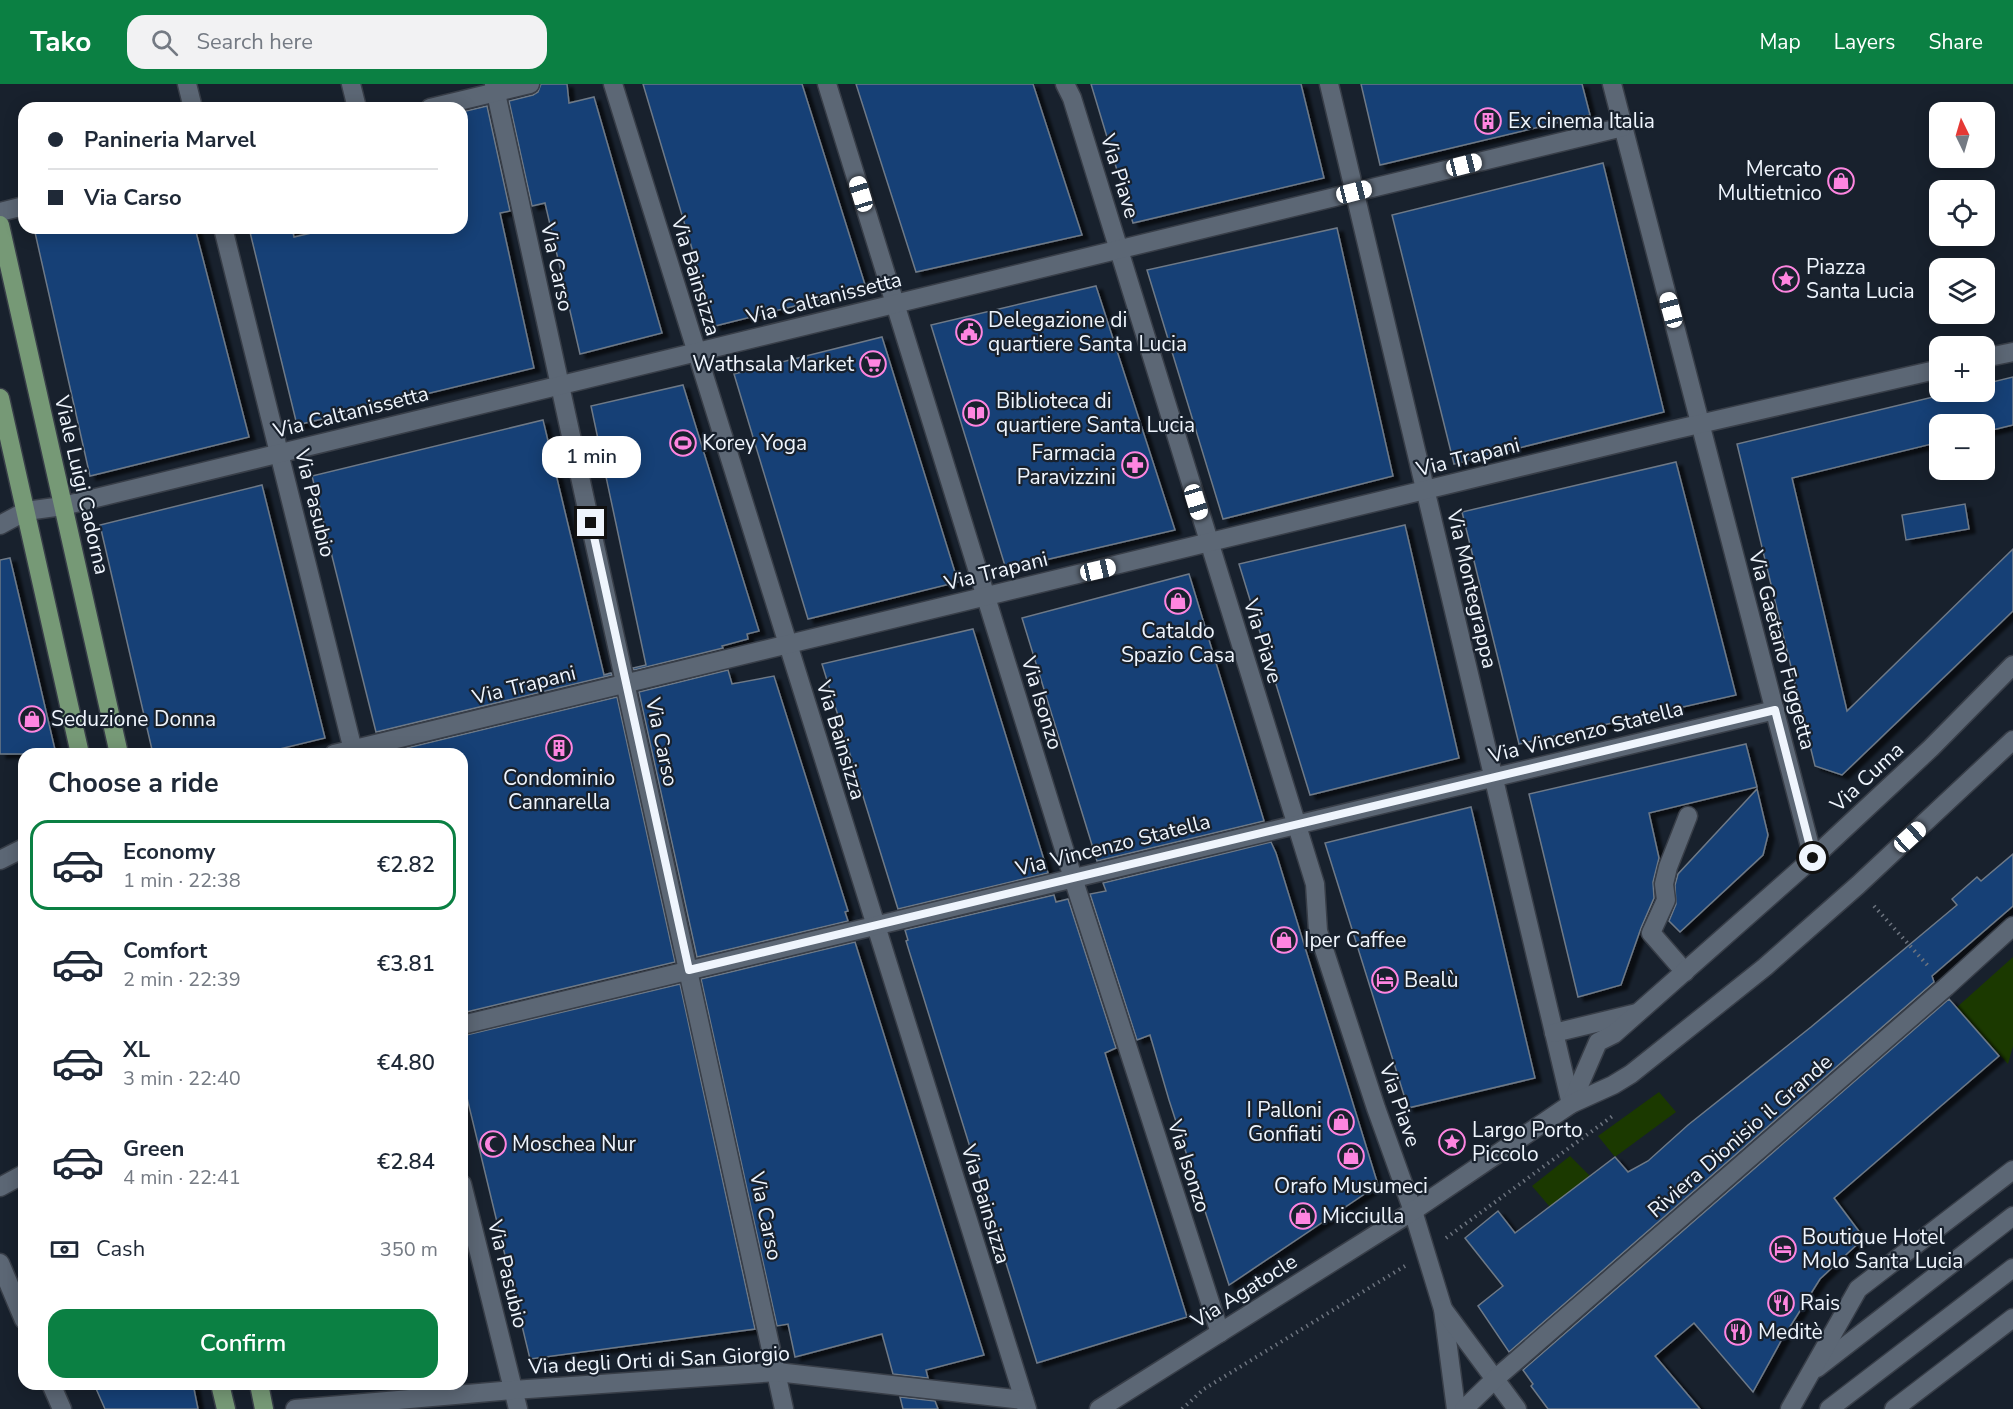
<!DOCTYPE html>
<html lang="en">
<head>
<meta charset="utf-8">
<style>
  :root { --surface:#fff; --page:#f2f2f3; --text:#1f2937; --muted:#747a83; --line:#e0e1e3; --accent:#0b8043 }
  body { margin:0; font-family:"Nunito Sans",sans-serif; background:var(--page); color:var(--text); height:100vh; display:flex; flex-direction:column; font-size:22px; white-space:nowrap }
  * { box-sizing:border-box; margin:0 }
  p { font-size:20px; color:var(--muted) }
  .icon { flex:none; width:33px; height:33px; fill:none; stroke:currentColor; stroke-width:2; stroke-linecap:round; stroke-linejoin:round }
  .map { position:relative; flex:1; overflow:hidden }
  .details { position:absolute; left:18px; top:664px; width:450px; height:642px; display:flex; flex-direction:column; background:var(--surface); border-radius:18px; box-shadow:0 3px 15px #0003 }
  .details>* { flex:none }
  .banner { position:absolute; left:18px; top:18px; width:450px; height:132px; border-radius:18px; box-shadow:0 3px 15px #0003; display:grid; align-content:center; height:132px; padding:0 30px; background:var(--surface) }
  .needle { width:39px; rotate:355deg }
  .tools { position:absolute; left:1929px; top:18px; display:grid; gap:12px }
  .tools a { display:grid; place-items:center; width:66px; height:66px; border-radius:12px; background:var(--surface); box-shadow:0 3px 15px #0003; font-size:30px }
  .end { position:absolute; width:27px; height:27px; margin:-14px; border:8px solid #eff5fd; background:#111; box-shadow:0 0 0 3px #111 }
  .from { border-radius:50% }
  .bubble { position:absolute; height:42px; border-radius:18px; background:var(--surface); box-shadow:0 3px 15px #0003; font-size:20px; font-weight:600; line-height:42px; text-align:center }
  .car { position:absolute; width:18px; height:36px; margin:-18px -9px; border-radius:8px; box-shadow:0 0 4px 2px #0007; background:linear-gradient(#fff 24%,#345 0 40%,#fff 0 76%,#345 0 86%,#fff 0) }
  .banner b { display:flex; align-items:center; gap:21px; height:57px; font-size:22px }
  .banner b+b { border-top:2px solid var(--line) }
  .banner i { width:15px; height:15px; background:var(--text) }
  ul { padding:0; list-style:none }
  li { display:flex; align-items:center; gap:18px; height:90px; margin:0 12px 9px; padding:0 18px; border:3px solid transparent; border-radius:18px }
  li div { flex:1 }
  li b { display:block; font-size:22px }
  li em { font-style:normal; font-weight:600 }
  li.selected { border-color:var(--accent) }
  li>.icon { width:54px; height:54px; stroke-width:1.5 }
  h2 { padding:0 30px; font-size:27px; line-height:72px }
  .pay { display:flex; align-items:center; gap:15px; height:66px; padding:0 30px; font-size:22px }
  .pay p { margin-inline-start:auto }
  .cta { display:flex; gap:12px; margin-top:auto; padding:12px 30px }
  .cta a { flex:1; height:69px; border-radius:18px; background:var(--accent); color:#fff; font-size:24px; font-weight:600; line-height:69px; text-align:center }
  header { display:flex; align-items:center; gap:36px; box-sizing:border-box; height:84px; padding:0 30px; background:var(--accent); color:#fff }
  header strong { font-size:28px }
  nav { display:flex; gap:33px; margin-inline-start:auto; font-size:21px }
  .search { width:420px; height:54px; background:var(--page); display:flex; align-items:center; gap:15px; box-sizing:border-box; padding:0 21px; border-radius:18px; color:var(--muted); font-size:22px }
  .map>svg:first-child { display:block }
  .green { fill:#1b3900 }
  .building { fill:#134076; stroke:#6e7987; stroke-width:1.5; filter:url(#shadow) }
  .lines { fill:none; stroke-linecap:round; stroke-linejoin:round }
  .minor-casing { stroke:#383e48; stroke-width:21 }
  .major-casing { stroke:#383e48; stroke-width:21 }
  .path { stroke:#6d747f; stroke-width:4; stroke-dasharray:1.5 4.5; stroke-linecap:butt }
  .minor { stroke:#5c6775; stroke-width:18 }
  .major { stroke:#769976; stroke-width:18 }
  .route { stroke:#eff5fd; stroke-width:8 }
  .labels { text-anchor:middle; dominant-baseline:central; stroke-width:4.5; stroke-linejoin:round; paint-order:stroke }
  .poi-label { font-size:21px; fill:#eff5fd; stroke:#18212d; text-anchor:start }
  .street-label { font-size:21px; fill:#eff5fd; stroke:#18212d }
</style>
</head>
<body>
<header>
<strong>Tako</strong>
<div class="search"><svg class="icon" aria-label="search" viewBox="0 0 24 24"><circle cx="10" cy="10" r="6"/><path d="M15 15l6 6"/></svg>Search here</div>
<nav><a>Map</a><a>Layers</a><a>Share</a></nav>
</header>
<div class="map">
<svg width="2013" height="1325" viewBox="0 0 2013 1325">
  <defs>
    <filter id="shadow"><feDropShadow dx="6" dy="4" stdDeviation="1.5" flood-color="#0009"/></filter>
  </defs>
  <rect width="100%" height="100%" fill="#18212d"/>
  <!-- green -->
  <g class="green">
    <path d="M2013 873V962L2008 980 1956 924Z"/>
    <path d="M1659 1008 1676 1028 1615 1073 1598 1052Z"/>
    <path d="M1570 1072 1590 1092 1550 1123 1532 1102Z"/>
  </g>
  <!-- building -->
  <g class="building">
    <path d="M541 0H567L569 19 594 13 662 249 580 270 545 119 532 122 509 17 533 11 538 8Z"/>
    <path d="M643 0H802L866 204 715 242Z"/>
    <path d="M856 0H1033L1082 151 916 188Z"/>
    <path d="M1091 0H1301L1324 94 1133 139Z"/>
    <path d="M1361 0H1582L1590 31 1380 81Z"/>
    <path d="M487 22 510 127 500 129 534 284 297 341 249 144H292L294 153 333 144H462V28Z"/>
    <path d="M1603 79 1664 328 1454 380 1392 131Z"/>
    <path d="M34 144H195L249 353 90 392Z"/>
    <path d="M1337 144 1393 392 1223 435 1147 186Z"/>
    <path d="M1096 202 1175 446 1006 485 931 241Z"/>
    <path d="M882 253 958 498 808 535 734 290Z"/>
    <path d="M2013 293V341L1984 348V340H1940V358L1792 394 1847 627 2013 465V527L1842 691 1815 682 1737 360 1954 308H1984V300Z"/>
    <path d="M683 301 759 547 747 550 748 555 722 562 723 564 634 586 633 584 646 581 591 322Z"/>
    <path d="M543 336 604 591 611 589 612 591 376 648 312 392Z"/>
    <path d="M1676 378 1736 611 1519 660 1462 428Z"/>
    <path d="M262 401 325 654 259 670H153L100 441Z"/>
    <path d="M1965 420 1969 445 1906 456 1902 431Z"/>
    <path d="M1405 441 1459 674 1310 711 1239 480Z"/>
    <path d="M10 474 32 567 56 670H0V476Z"/>
    <path d="M1189 490 1264 737 1097 777 1022 534Z"/>
    <path d="M973 545 1048 789 898 825 822 580Z"/>
    <path d="M728 586 732 600 774 592 848 827 845 828 848 837 697 873 639 608Z"/>
    <path d="M617 613 675 878 462 929V670H382Z"/>
    <path d="M1746 660 1757 703 1649 729 1659 774 1653 798 1654 814 1641 844 1621 901 1578 913 1529 710Z"/>
    <path d="M1757 705 1768 751 1763 771 1680 848 1669 837 1676 820 1675 801 1678 790Z"/>
    <path d="M1471 723 1535 994 1408 1024 1325 759Z"/>
    <path d="M1271 758 1276 769 1378 1101 1229 1201 1169 1016 1150 951 1137 956 1090 810 1106 807 1103 799Z"/>
    <path d="M2013 770V822L1932 892 1934 898 1509 1268 1478 1222 1503 1202 1465 1154 1498 1127 1515 1149 1615 1073 1628 1088 1648 1077 1688 1041 1811 943 1957 821 1952 815 1977 793 1981 797Z"/>
    <path d="M1054 811 1056 818 1068 815 1116 964 1105 969 1187 1233 1037 1279 906 857 908 856 905 846Z"/>
    <path d="M855 858 984 1271 926 1286 928 1294 893 1290 882 1250 795 1273 788 1240 777 1242 701 895Z"/>
    <path d="M680 900 755 1245 530 1275 462 993V952Z"/>
    <path d="M1949 915 1999 972 1834 1114 1864 1154 1820 1195 1781 1257 1753 1308 1694 1239 1655 1272 1700 1325H1548L1531 1302 1533 1300 1523 1286Z"/>
    <path d="M94 1300H193L198 1325H105Z"/>
    <path d="M900 1313 935 1317 938 1325H903Z"/>
  </g>
  <g class="lines">
    <!-- minor casing -->
    <g class="minor-casing">
      <g id="minor">
        <path d="M187 0 193 24"/>
        <path d="M351 0 357 24"/>
        <path d="M494 0 784 1325"/>
        <path d="M613 0 1027 1325"/>
        <path d="M827 0 1073 794 1220 1249"/>
        <path d="M1065 0 1072 14 1315 800 1318 847 1376 1024 1413 1127 1443 1225 1456 1325"/>
        <path d="M1329 0 1571 1020"/>
        <path d="M1612 0 1813 774"/>
        <path d="M430 24 530 0"/>
        <path d="M0 128 24 122"/>
        <path d="M223 144 354 670"/>
        <path d="M1984 274 2013 268"/>
        <path d="M0 441 26 427 63 422 1623 43"/>
        <path d="M334 670 1669 347 1940 285"/>
        <path d="M0 776 24 764"/>
        <path d="M1685 888 1651 849 1666 816 1664 800 1668 783 1688 732"/>
        <path d="M462 941 1775 626"/>
        <path d="M1554 949 1637 929"/>
        <path d="M1571 1020 1598 958 1614 950 1813 774 1931 664 2013 581"/>
        <path d="M462 1100 518 1325"/>
        <path d="M0 1103 24 1090"/>
        <path d="M0 1179 24 1236"/>
        <path d="M1443 1225 1517 1325"/>
        <path d="M1817 1284 2013 1132"/>
        <path d="M51 1300 62 1325"/>
        <path d="M295 1325 513 1306 777 1288 1024 1316"/>
        <path d="M1099 1325 1413 1127 1571 1020 1613 1001 1631 990 1765 883 1858 801 2013 656"/>
        <path d="M1464 1325 1495 1295 1946 903 2013 842"/>
        <path d="M1790 1325 1858 1205 2013 1086"/>
        <path d="M1829 1325 2013 1184"/>
        <path d="M1894 1325 2013 1234"/>
      </g>
    </g>
    <!-- major casing -->
    <g class="major-casing">
      <g id="major">
        <path d="M0 141 119 670"/>
        <path d="M0 314 80 670"/>
        <path d="M220 1300 226 1325"/>
        <path d="M259 1300 264 1325"/>
      </g>
    </g>
    <!-- path -->
    <g class="path">
      <path d="M1874 822 1930 884"/>
      <path d="M1446 1154 1614 1031"/>
      <path d="M1182 1325 1204 1305 1405 1182"/>
    </g>
    <!-- minor -->
    <use href="#minor" class="minor"/>
    <!-- major -->
    <use href="#major" class="major"/>
  </g>
  <g class="lines">
    <!-- route -->
    <path class="route" d="M591 439 689 886 1775 626 1813 774"/>
  </g>
  <!-- icons -->
  <defs>
    <g id="building-ring" transform="scale(1.35)"><circle r="9.5" fill="#18212d" stroke="#fe85e0" stroke-width="1.5"/><path d="M-4-6H4V6H1V3H-1V6H-4ZM-2.5-4.3h1.7v1.8h-1.7ZM.8-4.3h1.7v1.8H.8ZM-2.5-1h1.7V.8h-1.7ZM.8-1h1.7V.8H.8Z" fill="#fe85e0"/></g>
    <g id="shop-ring" transform="scale(1.35)"><circle r="9.5" fill="#18212d" stroke="#fe85e0" stroke-width="1.5"/><path d="M-5-2.5h2.3a2.7 3.5 0 0 1 5.4 0H5L5.5 6h-11ZM-1.5-2.5h3a1.5 2.3 0 0 0-3 0Z" fill="#fe85e0"/></g>
    <g id="sight-ring" transform="scale(1.35)"><circle r="9.5" fill="#18212d" stroke="#fe85e0" stroke-width="1.5"/><path d="M0-6L1.8-2.2L6-1.7L2.9 1.2L3.7 5.4L0 3.3L-3.7 5.4L-2.9 1.2L-6-1.7L-1.8-2.2Z" fill="#fe85e0"/></g>
    <g id="civic-ring" transform="scale(1.35)"><circle r="9.5" fill="#18212d" stroke="#fe85e0" stroke-width="1.5"/><path d="M-.6-6.5H3V-4.5H.6V-3L4-1V1h2V6H-6V1h2V-1L-.6-3ZM-1.2 2.5V6h2.4V2.5Z" fill="#fe85e0"/></g>
    <g id="supermarket-ring" transform="scale(1.35)"><circle r="9.5" fill="#18212d" stroke="#fe85e0" stroke-width="1.5"/><path d="M-6-5.5h2.5l.6 2H6L4.5 2H-2.5L-4.4-4H-6ZM-1.5 3.2a1.3 1.3 0 1 0 .1 0ZM3 3.2a1.3 1.3 0 1 0 .1 0Z" fill="#fe85e0"/></g>
    <g id="library-ring" transform="scale(1.35)"><circle r="9.5" fill="#18212d" stroke="#fe85e0" stroke-width="1.5"/><path d="M-6-4Q-3-5.5-.7-3.5V5Q-3 3-6 4ZM6-4Q3-5.5 .7-3.5V5Q3 3 6 4Z" fill="#fe85e0"/></g>
    <g id="stadium-ring" transform="scale(1.35)"><circle r="9.5" fill="#18212d" stroke="#fe85e0" stroke-width="1.5"/><path d="M0-5a6.5 5 0 1 0 0 10a6.5 5 0 1 0 0-10ZM-3.5-1.8h7v3.6h-7Z" fill="#fe85e0"/></g>
    <g id="pharmacy-ring" transform="scale(1.35)"><circle r="9.5" fill="#18212d" stroke="#fe85e0" stroke-width="1.5"/><path d="M-2-6h4v4h4v4h-4v4h-4v-4h-4v-4h4Z" fill="#fe85e0"/></g>
    <g id="hotel-ring" transform="scale(1.35)"><circle r="9.5" fill="#18212d" stroke="#fe85e0" stroke-width="1.5"/><path d="M-6-4.5h1.5V1H6V5H4.5V3h-9V5H-6ZM-4 0a1.8 1.8 0 1 1 3.6 0ZM.5 0V-2.5h3Q6-2.5 6 0Z" fill="#fe85e0"/></g>
    <g id="mosque-ring" transform="scale(1.35)"><circle r="9.5" fill="#18212d" stroke="#fe85e0" stroke-width="1.5"/><path d="M3.5-4.9A6 6 0 1 0 3.5 4.9A5 5 0 1 1 3.5-4.9Z" fill="#fe85e0"/></g>
    <g id="restaurant-ring" transform="scale(1.35)"><circle r="9.5" fill="#18212d" stroke="#fe85e0" stroke-width="1.5"/><path d="M-5-6h1v4h1v-4h1v4h1v-4h1v5L-1.5 .5V6h-2V.5L-5-1ZM5-6V6H3V1.5H1.5Q1.5-4 5-6Z" fill="#fe85e0"/></g>
  </defs>
  <g fill-rule="evenodd">
    <use href="#building-ring" x="1488" y="37"/>
    <use href="#shop-ring" x="1841" y="97"/>
    <use href="#sight-ring" x="1786" y="195"/>
    <use href="#civic-ring" x="969" y="248"/>
    <use href="#supermarket-ring" x="873" y="280"/>
    <use href="#library-ring" x="976" y="329"/>
    <use href="#stadium-ring" x="683" y="359"/>
    <use href="#pharmacy-ring" x="1135" y="381"/>
    <use href="#shop-ring" x="1178" y="517"/>
    <use href="#shop-ring" x="32" y="635"/>
    <use href="#building-ring" x="559" y="664"/>
    <use href="#shop-ring" x="1284" y="856"/>
    <use href="#hotel-ring" x="1385" y="896"/>
    <use href="#shop-ring" x="1341" y="1038"/>
    <use href="#sight-ring" x="1452" y="1058"/>
    <use href="#mosque-ring" x="493" y="1060"/>
    <use href="#shop-ring" x="1351" y="1072"/>
    <use href="#shop-ring" x="1303" y="1132"/>
    <use href="#hotel-ring" x="1783" y="1165"/>
    <use href="#restaurant-ring" x="1781" y="1219"/>
    <use href="#restaurant-ring" x="1738" y="1248"/>
  </g>
  <g class="labels">
    <!-- poi labels -->
    <g class="poi-label">
      <text x="1508" y="37">Ex cinema Italia</text>
      <text x="1822" y="85" text-anchor="end">Mercato<tspan x="1822" dy="24">Multietnico</tspan></text>
      <text x="1806" y="183">Piazza<tspan x="1806" dy="24">Santa Lucia</tspan></text>
      <text x="988" y="236">Delegazione di<tspan x="988" dy="24">quartiere Santa Lucia</tspan></text>
      <text x="854" y="280" text-anchor="end">Wathsala Market</text>
      <text x="996" y="317">Biblioteca di<tspan x="996" dy="24">quartiere Santa Lucia</tspan></text>
      <text x="702" y="359">Korey Yoga</text>
      <text x="1116" y="369" text-anchor="end">Farmacia<tspan x="1116" dy="24">Paravizzini</tspan></text>
      <text x="1178" y="547" text-anchor="middle">Cataldo<tspan x="1178" dy="24">Spazio Casa</tspan></text>
      <text x="51" y="635">Seduzione Donna</text>
      <text x="559" y="694" text-anchor="middle">Condominio<tspan x="559" dy="24">Cannarella</tspan></text>
      <text x="1304" y="856">Iper Caffee</text>
      <text x="1404" y="896">Bealù</text>
      <text x="1322" y="1026" text-anchor="end">I Palloni<tspan x="1322" dy="24">Gonfiati</tspan></text>
      <text x="1472" y="1046">Largo Porto<tspan x="1472" dy="24">Piccolo</tspan></text>
      <text x="512" y="1060">Moschea Nur</text>
      <text x="1351" y="1102" text-anchor="middle">Orafo Musumeci</text>
      <text x="1322" y="1132">Micciulla</text>
      <text x="1802" y="1153">Boutique Hotel<tspan x="1802" dy="24">Molo Santa Lucia</tspan></text>
      <text x="1800" y="1219">Rais</text>
      <text x="1758" y="1248">Meditè</text>
    </g>
    <!-- street labels -->
    <g class="street-label">
      <text transform="translate(1120 92) rotate(73)">Via Piave</text>
      <text transform="translate(557 183) rotate(78)">Via Carso</text>
      <text transform="translate(696 192) rotate(73)">Via Bainsizza</text>
      <text transform="translate(824 214) rotate(-14)">Via Caltanissetta</text>
      <text transform="translate(351 328) rotate(-14)">Via Caltanissetta</text>
      <text transform="translate(1468 373) rotate(-14)">Via Trapani</text>
      <text transform="translate(82 401) rotate(77)">Viale Luigi Cadorna</text>
      <text transform="translate(315 419) rotate(76)">Via Pasubio</text>
      <text transform="translate(996 487) rotate(-14)">Via Trapani</text>
      <text transform="translate(1472 505) rotate(77)">Via Montegrappa</text>
      <text transform="translate(1263 557) rotate(73)">Via Piave</text>
      <text transform="translate(1782 566) rotate(75)">Via Gaetano Fuggetta</text>
      <text transform="translate(524 601) rotate(-14)">Via Trapani</text>
      <text transform="translate(1042 619) rotate(73)">Via Isonzo</text>
      <text transform="translate(1586 648) rotate(-14)">Via Vincenzo Statella</text>
      <text transform="translate(841 656) rotate(73)">Via Bainsizza</text>
      <text transform="translate(662 658) rotate(78)">Via Carso</text>
      <text transform="translate(1867 693) rotate(-43)">Via Cuma</text>
      <text transform="translate(1113 761) rotate(-14)">Via Vincenzo Statella</text>
      <text transform="translate(1400 1021) rotate(71)">Via Piave</text>
      <text transform="translate(1740 1052) rotate(-41)">Riviera Dionisio il Grande</text>
      <text transform="translate(1189 1082) rotate(72)">Via Isonzo</text>
      <text transform="translate(986 1120) rotate(73)">Via Bainsizza</text>
      <text transform="translate(766 1132) rotate(78)">Via Carso</text>
      <text transform="translate(508 1190) rotate(76)">Via Pasubio</text>
      <text transform="translate(1244 1207) rotate(-32)">Via Agatocle</text>
      <text transform="translate(659 1276) rotate(-3)">Via degli Orti di San Giorgio</text>
    </g>
  </g>
</svg>
<div class="tools">
<a><svg class="needle" viewBox="-14 -14 28 28"><path d="M0-13l5 13h-10z" fill="#e53935"/><path d="M0 13l5-13h-10z" fill="#747a83"/></svg></a>
<a><svg class="icon" aria-label="locate" viewBox="0 0 24 24"><circle cx="12" cy="12" r="6"/><path d="M12 2v4M12 18v4M2 12h4M18 12h4"/></svg></a>
<a><svg class="icon" aria-label="layers" viewBox="0 0 24 24"><path d="M12 4l9 5-9 5-9-5zM3 14l9 5 9-5"/></svg></a>
<a>+</a>
<a>−</a>
</div>
<i class="end from" style="left:1813px;top:774px"></i>
<i class="end" style="left:591px;top:439px"></i>
<div class="bubble" style="left:542px;top:352px;width:99px">1 min</div>
<i class="car" style="left:1464px;top:81px;rotate:76deg"></i>
<i class="car" style="left:1354px;top:108px;rotate:76deg"></i>
<i class="car" style="left:861px;top:110px;rotate:343deg"></i>
<i class="car" style="left:1671px;top:226px;rotate:345deg"></i>
<i class="car" style="left:1196px;top:418px;rotate:163deg"></i>
<i class="car" style="left:1098px;top:486px;rotate:77deg"></i>
<i class="car" style="left:1910px;top:753px;rotate:48deg"></i>
<div class="banner">
<b><i class="from"></i>Panineria Marvel</b>
<b><i></i>Via Carso</b>
</div>
<section class="details">
<h2>Choose a ride</h2>
<ul>
<li class="selected"><svg class="icon" aria-label="car" viewBox="0 0 24 24"><path d="M5 17H2v-5l4-1 3-4h7l3 4 3 1v5h-3M9 17h6M6 11h13"/><circle cx="7" cy="17" r="2"/><circle cx="17" cy="17" r="2"/></svg><div><b>Economy</b><p>1 min · 22:38</p></div><em>€2.82</em></li>
<li><svg class="icon" aria-label="car" viewBox="0 0 24 24"><path d="M5 17H2v-5l4-1 3-4h7l3 4 3 1v5h-3M9 17h6M6 11h13"/><circle cx="7" cy="17" r="2"/><circle cx="17" cy="17" r="2"/></svg><div><b>Comfort</b><p>2 min · 22:39</p></div><em>€3.81</em></li>
<li><svg class="icon" aria-label="car" viewBox="0 0 24 24"><path d="M5 17H2v-5l4-1 3-4h7l3 4 3 1v5h-3M9 17h6M6 11h13"/><circle cx="7" cy="17" r="2"/><circle cx="17" cy="17" r="2"/></svg><div><b>XL</b><p>3 min · 22:40</p></div><em>€4.80</em></li>
<li><svg class="icon" aria-label="car" viewBox="0 0 24 24"><path d="M5 17H2v-5l4-1 3-4h7l3 4 3 1v5h-3M9 17h6M6 11h13"/><circle cx="7" cy="17" r="2"/><circle cx="17" cy="17" r="2"/></svg><div><b>Green</b><p>4 min · 22:41</p></div><em>€2.84</em></li>
</ul>
<div class="pay"><svg class="icon" aria-label="cash" viewBox="0 0 24 24"><path d="M3 7h18v10H3z"/><circle cx="12" cy="12" r="2"/></svg>Cash<p>350 m</p></div>
<div class="cta"><a>Confirm</a></div>
</section>
</div>
</body>
</html>
